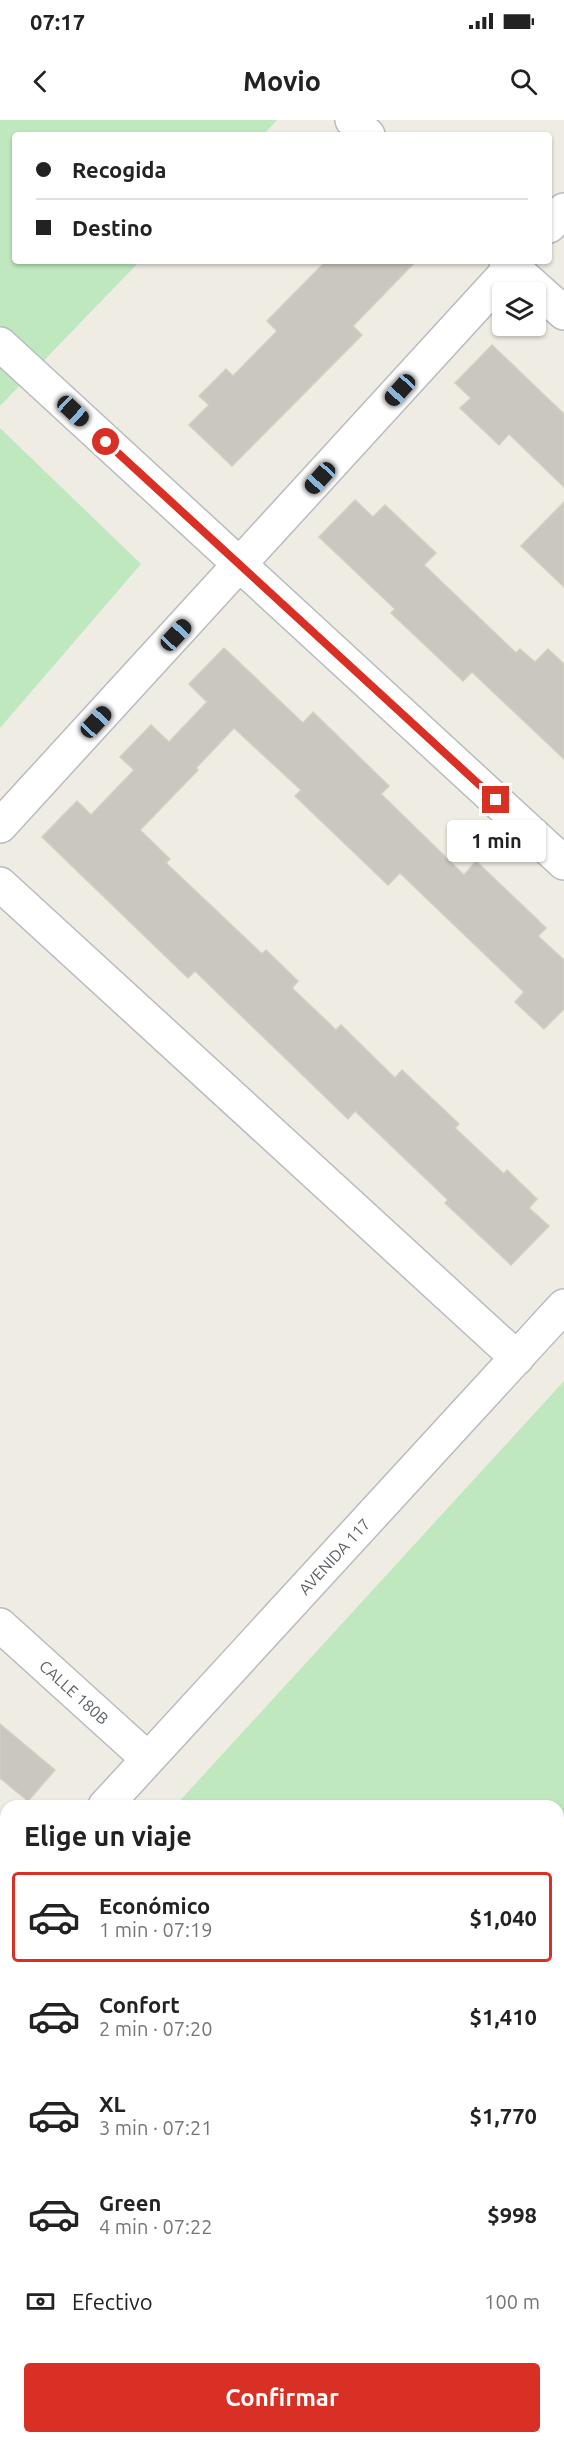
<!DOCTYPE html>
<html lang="es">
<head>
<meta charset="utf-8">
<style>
  :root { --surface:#fff; --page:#f2f2f2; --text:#222; --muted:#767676; --line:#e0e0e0; --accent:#d93025 }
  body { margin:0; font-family:Ubuntu,sans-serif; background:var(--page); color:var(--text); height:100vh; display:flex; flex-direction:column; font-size:22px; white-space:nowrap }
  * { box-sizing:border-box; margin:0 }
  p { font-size:20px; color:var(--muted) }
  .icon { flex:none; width:33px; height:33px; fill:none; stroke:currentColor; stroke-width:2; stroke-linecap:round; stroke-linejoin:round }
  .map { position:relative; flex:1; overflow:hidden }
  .panel { position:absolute; left:0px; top:1680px; width:564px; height:644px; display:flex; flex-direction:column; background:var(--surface); border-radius:18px 18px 0 0; box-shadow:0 2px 4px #0004 }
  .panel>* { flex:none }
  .hud { position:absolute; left:12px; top:12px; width:540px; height:132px; border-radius:6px; box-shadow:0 2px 4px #0004; display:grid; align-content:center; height:132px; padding:0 24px; background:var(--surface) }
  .buttons { position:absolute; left:492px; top:162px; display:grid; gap:12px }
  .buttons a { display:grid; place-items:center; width:54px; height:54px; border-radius:6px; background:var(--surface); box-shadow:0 2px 4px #0004; font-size:30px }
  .end { position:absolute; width:27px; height:27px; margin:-14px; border:8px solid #d93025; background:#fff; box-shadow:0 0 0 3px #fff }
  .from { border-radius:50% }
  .bubble { position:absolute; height:42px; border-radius:6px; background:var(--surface); box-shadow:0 2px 4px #0004; font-size:20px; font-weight:700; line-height:42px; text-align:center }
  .car { position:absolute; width:18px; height:36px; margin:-18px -9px; border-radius:8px; box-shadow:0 0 4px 2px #0007; background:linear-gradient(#222 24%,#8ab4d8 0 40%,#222 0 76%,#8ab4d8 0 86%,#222 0) }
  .hud b { display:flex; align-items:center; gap:21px; height:57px; font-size:22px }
  .hud b+b { border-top:2px solid var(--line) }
  .hud i { width:15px; height:15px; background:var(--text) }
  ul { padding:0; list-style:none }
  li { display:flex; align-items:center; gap:18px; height:90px; margin:0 12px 9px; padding:0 12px; border:3px solid transparent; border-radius:6px }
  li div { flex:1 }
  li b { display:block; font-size:22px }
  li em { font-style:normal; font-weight:700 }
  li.active { border-color:var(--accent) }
  li>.icon { width:54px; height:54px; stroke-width:1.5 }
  h2 { padding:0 24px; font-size:27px; line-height:72px }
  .pay { display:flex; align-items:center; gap:15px; height:66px; padding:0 24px; font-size:22px }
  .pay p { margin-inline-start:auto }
  .cta { display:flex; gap:12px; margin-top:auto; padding:12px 24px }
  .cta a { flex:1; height:69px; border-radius:6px; background:var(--accent); color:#fff; font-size:24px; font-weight:700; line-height:69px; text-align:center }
  .status { display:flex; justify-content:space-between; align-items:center; height:42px; padding:0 30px; background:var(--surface); direction:ltr }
  .status svg { height:16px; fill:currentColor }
  header { display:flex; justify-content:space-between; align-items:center; height:78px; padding:0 24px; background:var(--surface); font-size:27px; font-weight:700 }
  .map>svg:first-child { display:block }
  .green { fill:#bfe8bf }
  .building { fill:#cac7c0; stroke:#d4cec1; stroke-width:1.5 }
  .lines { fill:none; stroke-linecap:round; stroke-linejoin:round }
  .minor-casing { stroke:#b8bbc0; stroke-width:36 }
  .tertiary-casing { stroke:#b8bbc0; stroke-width:36 }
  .minor { stroke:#fff; stroke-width:33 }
  .tertiary { stroke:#fff; stroke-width:33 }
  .route { stroke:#d93025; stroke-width:8 }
  .labels { text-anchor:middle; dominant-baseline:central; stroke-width:6; stroke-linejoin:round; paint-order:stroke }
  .street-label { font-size:16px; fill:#5b6065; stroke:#fff }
</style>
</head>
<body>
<div class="status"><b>07:17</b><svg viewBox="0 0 49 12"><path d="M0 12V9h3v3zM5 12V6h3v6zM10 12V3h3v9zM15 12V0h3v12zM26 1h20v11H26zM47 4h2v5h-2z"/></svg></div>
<header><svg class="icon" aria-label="back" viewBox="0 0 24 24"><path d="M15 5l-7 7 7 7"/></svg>Movio<svg class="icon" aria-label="search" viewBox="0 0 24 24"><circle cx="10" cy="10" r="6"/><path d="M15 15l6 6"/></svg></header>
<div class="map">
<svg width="564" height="2323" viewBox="0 0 564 2323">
  <rect width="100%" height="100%" fill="#efede3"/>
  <!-- green -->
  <g class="green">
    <path d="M0 0H277L263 15H15V141H140L0 286Z"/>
    <path d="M0 308 141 444 0 608Z"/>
    <path d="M564 1261V2192L558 2198V1686H175Z"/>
    <path d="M6 1871V2206L0 2201V1878Z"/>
    <path d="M129 2318H449L444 2323H135Z"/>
  </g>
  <!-- building -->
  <g class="building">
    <path d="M326 141H416L353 206 362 215 232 346 189 305 209 285 199 276 226 249 233 256 277 211 267 201Z"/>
    <path d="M492 225 564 294V367L509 314 499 325 460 288 471 278 455 263Z"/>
    <path d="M355 380 373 397 385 385 436 433 424 445 516 533 520 529 535 542 548 529 564 544V639L472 552 463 561 391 493 395 489 319 417Z"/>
    <path d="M564 382V467L521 426Z"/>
    <path d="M224 528 303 603 313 592 389 666 381 674 464 755 476 741 546 808 538 816 564 840V889L544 909 515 882 524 872 400 753 388 765 295 676 301 670 234 608 196 648 198 650 140 710 170 739 166 743 203 778 262 834 266 830 298 861 292 868 336 910 341 905 395 958 402 950 459 1004 455 1008 504 1054 507 1050 537 1079 529 1088 549 1106 511 1145 445 1083 448 1080 355 991 348 999 195 851 188 858 42 717 77 681 91 695 134 650 120 637 151 605 169 622 207 582 189 564Z"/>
    <path d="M0 1604 55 1650 28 1681 0 1658Z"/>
  </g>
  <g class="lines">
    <!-- minor casing -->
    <g class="minor-casing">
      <g id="minor">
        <path d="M352 0 368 15"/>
        <path d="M549 106 564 90"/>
        <path d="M506 141 564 193"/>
        <path d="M0 224 564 743"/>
        <path d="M0 706 517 141"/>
        <path d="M0 764 517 1238"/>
        <path id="s1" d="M0 1505 148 1639"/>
        <path d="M558 2236 564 2229"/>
        <path d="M0 2277 6 2282"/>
        <path d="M46 2318 52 2323"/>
        <path d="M12 2323 17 2318"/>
        <path d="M478 2323 483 2318"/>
      </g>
    </g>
    <!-- tertiary casing -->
    <g class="tertiary-casing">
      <g id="tertiary">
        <path id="s2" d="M105 1686 564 1186"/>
        <path d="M0 1799 6 1793"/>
      </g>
    </g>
    <!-- minor -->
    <use href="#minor" class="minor"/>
    <!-- tertiary -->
    <use href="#tertiary" class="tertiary"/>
  </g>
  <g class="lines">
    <!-- route -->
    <path class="route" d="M106 322 496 680"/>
  </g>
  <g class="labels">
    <!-- street labels -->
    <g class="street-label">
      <text stroke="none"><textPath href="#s2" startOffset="339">AVENIDA 117</textPath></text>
      <text stroke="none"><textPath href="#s1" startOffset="100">CALLE 180B</textPath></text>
    </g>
  </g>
</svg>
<div class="buttons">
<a><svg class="icon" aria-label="layers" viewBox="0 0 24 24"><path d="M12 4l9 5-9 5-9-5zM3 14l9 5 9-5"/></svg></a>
</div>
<i class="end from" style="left:106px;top:322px"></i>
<i class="end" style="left:496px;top:680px"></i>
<div class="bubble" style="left:447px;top:700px;width:99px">1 min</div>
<i class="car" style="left:400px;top:270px;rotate:222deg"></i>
<i class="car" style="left:73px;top:291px;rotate:133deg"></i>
<i class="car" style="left:320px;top:358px;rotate:222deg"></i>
<i class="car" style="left:176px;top:515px;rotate:43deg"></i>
<i class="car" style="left:96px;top:602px;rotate:43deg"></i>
<div class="hud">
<b><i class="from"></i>Recogida</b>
<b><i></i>Destino</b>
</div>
<section class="panel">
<h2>Elige un viaje</h2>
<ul>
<li class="active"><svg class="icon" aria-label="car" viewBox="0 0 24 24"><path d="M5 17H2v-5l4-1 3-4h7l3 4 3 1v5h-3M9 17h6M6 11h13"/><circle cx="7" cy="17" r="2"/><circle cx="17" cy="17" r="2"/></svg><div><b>Económico</b><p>1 min · 07:19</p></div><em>$1,040</em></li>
<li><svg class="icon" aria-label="car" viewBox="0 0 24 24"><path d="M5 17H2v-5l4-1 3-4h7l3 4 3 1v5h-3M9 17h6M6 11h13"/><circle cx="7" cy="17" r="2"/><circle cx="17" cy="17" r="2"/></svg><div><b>Confort</b><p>2 min · 07:20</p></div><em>$1,410</em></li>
<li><svg class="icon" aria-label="car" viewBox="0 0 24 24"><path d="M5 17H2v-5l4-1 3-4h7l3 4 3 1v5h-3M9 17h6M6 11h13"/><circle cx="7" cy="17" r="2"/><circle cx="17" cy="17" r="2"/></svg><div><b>XL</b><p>3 min · 07:21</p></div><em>$1,770</em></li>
<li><svg class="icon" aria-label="car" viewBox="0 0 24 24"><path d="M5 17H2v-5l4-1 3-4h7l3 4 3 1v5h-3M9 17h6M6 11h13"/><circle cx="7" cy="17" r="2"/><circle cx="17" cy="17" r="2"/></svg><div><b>Green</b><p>4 min · 07:22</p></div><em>$998</em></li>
</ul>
<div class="pay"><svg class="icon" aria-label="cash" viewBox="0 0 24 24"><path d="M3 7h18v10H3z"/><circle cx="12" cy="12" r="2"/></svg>Efectivo<p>100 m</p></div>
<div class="cta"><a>Confirmar</a></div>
</section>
</div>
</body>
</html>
